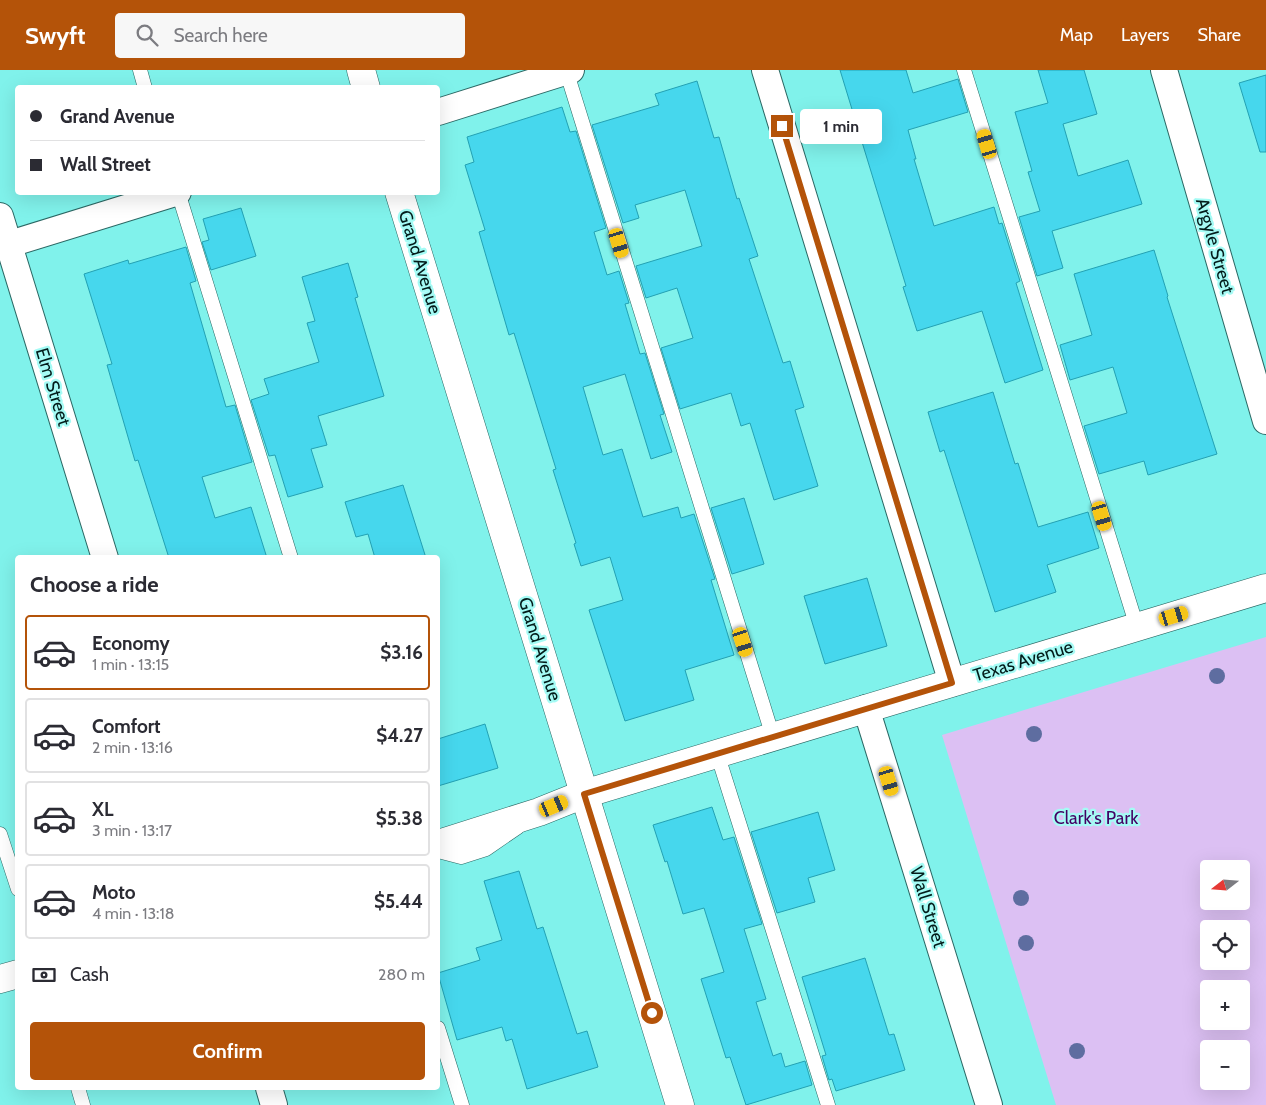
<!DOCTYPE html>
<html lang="en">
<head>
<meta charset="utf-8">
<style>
  :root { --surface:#fff; --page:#f7f7f7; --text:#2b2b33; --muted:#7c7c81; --line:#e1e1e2; --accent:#b45309 }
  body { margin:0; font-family:Cabin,sans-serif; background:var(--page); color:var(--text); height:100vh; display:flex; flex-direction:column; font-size:19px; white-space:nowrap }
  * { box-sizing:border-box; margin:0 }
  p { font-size:16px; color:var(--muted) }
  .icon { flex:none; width:28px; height:28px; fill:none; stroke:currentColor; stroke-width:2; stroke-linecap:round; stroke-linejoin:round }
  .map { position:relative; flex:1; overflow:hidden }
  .side { position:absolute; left:15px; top:485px; width:425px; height:535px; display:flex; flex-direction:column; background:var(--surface); border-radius:5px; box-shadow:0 5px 20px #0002 }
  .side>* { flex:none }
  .guide { position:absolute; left:15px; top:15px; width:425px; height:110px; border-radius:5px; box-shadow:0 5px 20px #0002; display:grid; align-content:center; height:110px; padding:0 15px; background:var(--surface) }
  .needle { width:32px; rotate:253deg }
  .controls { position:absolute; left:1200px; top:790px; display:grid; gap:10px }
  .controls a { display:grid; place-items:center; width:50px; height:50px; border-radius:5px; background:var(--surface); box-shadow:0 5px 20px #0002; font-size:25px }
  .end { position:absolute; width:22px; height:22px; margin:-11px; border:6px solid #b45309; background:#fff; box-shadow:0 0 0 2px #fff }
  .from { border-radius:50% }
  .bubble { position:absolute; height:35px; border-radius:5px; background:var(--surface); box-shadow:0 5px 20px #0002; font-size:16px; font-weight:700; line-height:35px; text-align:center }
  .car { position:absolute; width:15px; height:30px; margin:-15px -8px; border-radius:6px; box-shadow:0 0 4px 1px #0007; background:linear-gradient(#f5c518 24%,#345 0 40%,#f5c518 0 76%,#345 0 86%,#f5c518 0) }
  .guide b { display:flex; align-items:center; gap:18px; height:48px; font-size:19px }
  .guide b+b { border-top:1px solid var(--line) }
  .guide i { width:12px; height:12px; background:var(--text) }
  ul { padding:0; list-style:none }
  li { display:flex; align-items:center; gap:15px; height:75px; margin:0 10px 8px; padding:0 5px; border:2px solid var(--line); border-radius:5px }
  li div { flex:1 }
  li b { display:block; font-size:19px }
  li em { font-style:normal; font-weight:700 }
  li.selected { border-color:var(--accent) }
  li>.icon { width:45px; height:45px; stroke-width:1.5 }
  h2 { padding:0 15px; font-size:22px; line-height:60px }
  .pay { display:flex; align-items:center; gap:12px; height:55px; padding:0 15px; font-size:19px }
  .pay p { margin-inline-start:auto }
  .primary-button { display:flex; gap:10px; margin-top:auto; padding:10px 15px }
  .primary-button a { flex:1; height:58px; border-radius:5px; background:var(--accent); color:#fff; font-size:20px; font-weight:700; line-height:58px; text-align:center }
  header { display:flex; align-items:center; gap:30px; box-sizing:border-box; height:70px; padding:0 25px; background:var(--accent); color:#fff }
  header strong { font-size:24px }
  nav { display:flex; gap:28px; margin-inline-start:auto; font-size:18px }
  .search { width:350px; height:45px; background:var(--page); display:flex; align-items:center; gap:12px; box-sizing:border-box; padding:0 18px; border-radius:5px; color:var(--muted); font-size:19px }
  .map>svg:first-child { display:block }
  .green { fill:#dcc0f3; fill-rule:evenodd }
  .building { fill:#46d7ed; stroke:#23a1b3 }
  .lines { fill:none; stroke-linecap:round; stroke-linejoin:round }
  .service-casing { stroke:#2b6864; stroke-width:15 }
  .minor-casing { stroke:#2b6864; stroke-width:28 }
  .tertiary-casing { stroke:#2b6864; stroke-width:29 }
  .secondary-casing { stroke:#2b6864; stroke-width:29 }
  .service { stroke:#fff; stroke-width:14 }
  .minor { stroke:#fff; stroke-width:26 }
  .tertiary { stroke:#fff; stroke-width:28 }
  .secondary { stroke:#fff; stroke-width:28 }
  .tree { fill:#5e6da0 }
  .route { stroke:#b45309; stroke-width:6 }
  .labels { text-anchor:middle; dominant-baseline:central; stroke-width:4.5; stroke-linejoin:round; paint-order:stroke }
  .street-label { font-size:18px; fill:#031c1a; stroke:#a5fbf5 }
  .park-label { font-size:18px; fill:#430063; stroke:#a5fbf5 }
</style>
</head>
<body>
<header>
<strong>Swyft</strong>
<div class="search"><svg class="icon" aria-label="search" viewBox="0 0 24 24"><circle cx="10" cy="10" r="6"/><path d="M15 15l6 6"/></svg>Search here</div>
<nav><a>Map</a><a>Layers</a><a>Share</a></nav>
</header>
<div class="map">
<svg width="1266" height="1035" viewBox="0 0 1266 1035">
  <rect width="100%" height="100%" fill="#80f2eb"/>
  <!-- green -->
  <path class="green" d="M1266 567V1035H1056L942 665ZM1209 799H1241V831H1209ZM1209 859H1241V891H1209ZM1209 919H1241V951H1209ZM1209 979H1241V1011H1209Z"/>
  <!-- building -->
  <g class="building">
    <path d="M840 0H906L913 23 958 9 968 42 908 60 916 89H914L934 156 994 137 999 154 1002 153 1020 211 1016 213 1043 300 1005 313 982 241 917 261 903 217 906 216Z"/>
    <path d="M1038 0H1084L1097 44 1063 54 1078 106 1128 90 1142 134 1052 161 1063 198 1037 206 1019 147 1040 141 1028 102 1032 101 1015 42 1048 33Z"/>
    <path d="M1266 5V82H1260L1239 13Z"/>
    <path d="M697 11 714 68 719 67 737 129 739 128 758 186 749 189 783 293 790 291 804 337 795 340 818 416 774 430 750 353 741 356 731 323 680 339 661 278 693 268 677 218 646 228 636 196 702 176 685 120 635 135 639 148 623 153 592 55 659 35 655 24Z"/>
    <path d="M562 37 570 62 576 61 606 158 594 162 607 205 619 201 629 233 625 234 640 284 645 283 664 344 660 345 672 382 651 389 625 304 583 317 603 385 622 379 643 447 678 437 681 448 694 444 715 509 711 510 734 585 685 600 694 630 625 651 589 540 623 530 610 487 581 496 574 474 576 473 553 400 556 399 514 263 509 265 479 162 485 160 465 95 474 92 467 67Z"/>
    <path d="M241 138 256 186 211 200 202 172 209 170 203 149Z"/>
    <path d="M186 177 196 211 190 213 226 337 235 335 252 392 202 407 215 448 251 437 267 488H169L138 390 135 391 107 295 112 294 84 204 128 190 129 194Z"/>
    <path d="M1154 180 1168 226 1167 227 1217 384 1148 405 1144 391 1099 404 1084 356 1127 343 1113 297 1070 310 1060 275 1092 265 1074 204Z"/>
    <path d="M348 193 358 227 355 228 384 326 318 346 327 375 311 379 323 417 288 427 275 385 269 386 251 330 269 324 264 309 319 292 307 253 315 251 302 207Z"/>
    <path d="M993 322 1015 394 1018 393 1038 457 1088 442 1099 478 1047 495 1056 522 995 542 944 380 940 382 928 342Z"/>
    <path d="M403 415 426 488H375L368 464 356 467 345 432Z"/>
    <path d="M744 428 764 494 732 504 711 438Z"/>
    <path d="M867 508 887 576 825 594 804 526Z"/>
    <path d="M485 654 498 698 438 716V669Z"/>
    <path d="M712 737 723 770 734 767 762 854 744 859 766 929 756 932 773 986 781 983 785 997 805 991 812 1015 746 1035 730 987 726 988 701 909 724 902 704 838 683 844 667 791 665 792 653 755Z"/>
    <path d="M818 742 835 800 808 808 815 832 777 843 751 762Z"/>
    <path d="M519 801 537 859 543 857 577 964 587 961 598 997 527 1019 512 969 506 971 502 957 457 970 438 904V903L480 890 476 878 502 870 484 811Z"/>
    <path d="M865 888 889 965 894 964 905 1000 836 1021 832 1009 829 1010 822 986 826 985 802 907Z"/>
  </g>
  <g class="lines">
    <!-- service casing -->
    <g class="service-casing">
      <g id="service">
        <path d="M140 0 145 18"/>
        <path d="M566 0 773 667"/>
        <path d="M964 0 1137 557"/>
        <path d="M178 122 291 488"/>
        <path d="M717 683 828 1035"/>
        <path d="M0 764 18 819"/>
        <path d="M438 781 461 787 486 779 518 757"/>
        <path d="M438 958 462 1035"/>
        <path d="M78 1018 83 1035"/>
      </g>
    </g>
    <!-- minor casing -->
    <g class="minor-casing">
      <g id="minor">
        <path d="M765 0 952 613"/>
        <path d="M1164 0 1266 351"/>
        <path d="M438 42 571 0"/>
        <path d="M0 146 105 488"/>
        <path d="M0 177 178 122"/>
        <path d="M866 638 989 1035"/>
        <path d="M269 1018 274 1035"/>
      </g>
    </g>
    <!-- tertiary casing -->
    <g class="tertiary-casing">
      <g id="tertiary">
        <path d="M438 774 539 742 584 724 1266 518"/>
        <path d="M0 909 18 904"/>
      </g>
    </g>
    <!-- secondary casing -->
    <g class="secondary-casing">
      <g id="secondary">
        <path d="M361 0 366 18"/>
        <path d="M399 122 680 1035"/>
      </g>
    </g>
    <!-- service -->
    <use href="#service" class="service"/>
    <!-- minor -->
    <use href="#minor" class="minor"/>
    <!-- tertiary -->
    <use href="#tertiary" class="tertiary"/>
    <!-- secondary -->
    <use href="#secondary" class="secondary"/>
  </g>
  <!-- trees -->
  <g class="tree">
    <circle cx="1217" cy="606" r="8"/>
    <circle cx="1034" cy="664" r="8"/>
    <circle cx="1021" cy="828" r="8"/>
    <circle cx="1026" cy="873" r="8"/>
    <circle cx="1077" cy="981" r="8"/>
  </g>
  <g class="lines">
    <!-- route -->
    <path class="route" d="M652 943 584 724 952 613 782 56"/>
  </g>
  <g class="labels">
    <!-- street labels -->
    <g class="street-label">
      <text transform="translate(1215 176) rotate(74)">Argyle Street</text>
      <text transform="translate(420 192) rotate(73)">Grand Avenue</text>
      <text transform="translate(53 317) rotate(73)">Elm Street</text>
      <text transform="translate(540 579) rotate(73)">Grand Avenue</text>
      <text transform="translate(1023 591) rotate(-17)">Texas Avenue</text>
      <text transform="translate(928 837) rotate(73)">Wall Street</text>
    </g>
    <!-- park labels -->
    <g class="park-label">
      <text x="1096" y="748">Clark's Park</text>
    </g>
  </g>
</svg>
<div class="controls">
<a><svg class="needle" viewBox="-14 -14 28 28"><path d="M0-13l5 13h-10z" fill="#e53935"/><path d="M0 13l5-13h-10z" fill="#7c7c81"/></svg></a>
<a><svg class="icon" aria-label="locate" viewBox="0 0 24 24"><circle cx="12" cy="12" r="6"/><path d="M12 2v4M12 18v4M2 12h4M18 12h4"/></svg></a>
<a>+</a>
<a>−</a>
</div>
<i class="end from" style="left:652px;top:943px"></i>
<i class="end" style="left:782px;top:56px"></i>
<div class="bubble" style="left:800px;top:39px;width:82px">1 min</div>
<i class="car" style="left:987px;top:74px;rotate:343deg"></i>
<i class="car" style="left:619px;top:173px;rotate:163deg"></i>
<i class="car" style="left:1102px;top:446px;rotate:163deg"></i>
<i class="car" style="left:1174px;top:546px;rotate:73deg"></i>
<i class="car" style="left:743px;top:572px;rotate:162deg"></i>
<i class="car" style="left:889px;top:711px;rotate:163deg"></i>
<i class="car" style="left:554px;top:736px;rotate:67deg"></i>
<div class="guide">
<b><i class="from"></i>Grand Avenue</b>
<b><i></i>Wall Street</b>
</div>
<section class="side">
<h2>Choose a ride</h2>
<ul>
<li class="selected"><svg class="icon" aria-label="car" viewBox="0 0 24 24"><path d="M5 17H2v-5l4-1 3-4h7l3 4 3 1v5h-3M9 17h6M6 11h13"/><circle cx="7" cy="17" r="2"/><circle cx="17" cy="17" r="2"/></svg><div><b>Economy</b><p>1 min · 13:15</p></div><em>$3.16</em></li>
<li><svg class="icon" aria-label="car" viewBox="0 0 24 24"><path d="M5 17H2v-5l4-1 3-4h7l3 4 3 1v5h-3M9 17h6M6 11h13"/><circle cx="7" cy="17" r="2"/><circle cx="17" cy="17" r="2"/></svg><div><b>Comfort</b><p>2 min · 13:16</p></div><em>$4.27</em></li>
<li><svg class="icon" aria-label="car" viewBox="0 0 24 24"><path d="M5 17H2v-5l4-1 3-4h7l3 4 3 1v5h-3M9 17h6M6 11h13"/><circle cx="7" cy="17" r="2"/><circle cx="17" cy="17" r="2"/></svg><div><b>XL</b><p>3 min · 13:17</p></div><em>$5.38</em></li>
<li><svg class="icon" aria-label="car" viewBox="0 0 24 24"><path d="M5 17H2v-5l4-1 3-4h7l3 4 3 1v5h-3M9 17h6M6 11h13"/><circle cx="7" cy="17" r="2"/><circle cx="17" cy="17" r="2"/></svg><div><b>Moto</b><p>4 min · 13:18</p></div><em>$5.44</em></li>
</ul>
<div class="pay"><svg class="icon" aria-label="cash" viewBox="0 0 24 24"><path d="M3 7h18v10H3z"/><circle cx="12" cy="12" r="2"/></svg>Cash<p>280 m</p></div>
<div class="primary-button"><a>Confirm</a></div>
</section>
</div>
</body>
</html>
